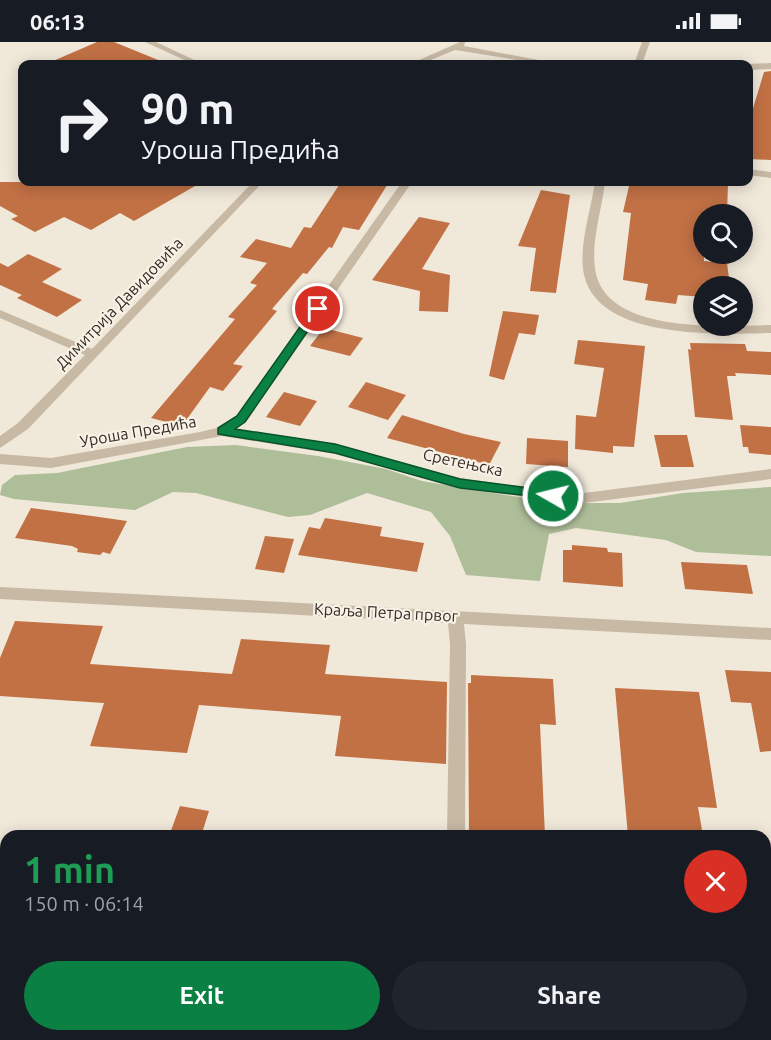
<!DOCTYPE html>
<meta charset="utf-8">
<style>
:root{--surface:#171b24;--page:#20242c;--text:#f1f3f6;--muted:#9ea1a6;--accent:#0b8043}
body{margin:0;font-family:Ubuntu,sans-serif;background:var(--page);color:var(--text);height:100vh;display:flex;flex-direction:column;font-size:22px;white-space:nowrap}
*{box-sizing:border-box;margin:0}
p{font-size:20px;color:var(--muted)}
.icon{flex:none;width:33px;height:33px;fill:none;stroke:currentColor;stroke-width:2;stroke-linecap:round;stroke-linejoin:round}
.map{position:relative;flex:1;overflow:hidden}
.panel{position:absolute;left:0px;top:788px;width:771px;height:212px;display:flex;flex-direction:column;background:var(--surface);border-radius:18px 18px 0 0;box-shadow:0 3px 15px #0003}
.panel>*{flex:none}
.hud{position:absolute;left:18px;top:18px;width:735px;height:126px;border-radius:12px;box-shadow:0 3px 15px #0003;background:#171b24;color:var(--text);overflow:hidden}
.tools{position:absolute;left:693px;top:162px;display:grid;gap:12px}
.tools a{display:grid;place-items:center;width:60px;height:60px;border-radius:50%;background:var(--surface);box-shadow:0 3px 15px #0003;font-size:30px}
.pin{position:absolute;display:grid;place-items:center;width:51px;height:51px;color:#fff;margin:-26px;border:3px solid #fff;border-radius:50%;box-shadow:0 2px 6px #0007}
.me{position:absolute;width:66px;margin:-33px;rotate:278deg;stroke-linejoin:round;filter:drop-shadow(0 0 4px #0008)}
.turn{display:flex;align-items:center;gap:21px;height:126px;padding:0 24px;font-size:27px}
.turn .icon{width:78px;height:78px;stroke-width:2.5}
.turn b{display:block;font-size:42px;line-height:51px}
.round{display:grid;place-items:center;flex:none;width:63px;height:63px;border-radius:32px;background:var(--page)}
.head{display:flex;align-items:center;justify-content:space-between;height:102px;padding:0 24px}
h1{font-size:36px;font-weight:700;line-height:45px;color:#1e9e55}
.primary-button{display:flex;gap:12px;margin-top:auto;padding:12px 24px}
.primary-button a{flex:1;height:69px;border-radius:36px;background:var(--accent);color:#fff;font-size:24px;font-weight:700;line-height:69px;text-align:center}
.primary-button a+a{background:var(--page);color:var(--text)}
.status{display:flex;justify-content:space-between;align-items:center;height:42px;padding:0 30px;background:var(--surface);direction:ltr}
.status svg{height:16px;fill:currentColor}
.map>svg:first-child{display:block}
</style>
<div class="status"><b>06:13</b><svg viewBox="0 0 49 12"><path d="M0 12V9h3v3zM5 12V6h3v6zM10 12V3h3v9zM15 12V0h3v12zM26 1h20v11H26zM47 4h2v5h-2z"/></svg></div>
<div class="map">
<svg width="771" height="998" viewBox="0 0 771 998">
<rect width="100%" height="100%" fill="#f0e8d9"/>
<path fill="#aebe99" d="M236 403 318 414 386 427 422 439 554 461H620L683 451 771 445V514L696 510 666 498 576 486 549 492 540 539 466 533 450 494 431 470 367 451 310 473 288 475 196 451 173 450 135 468 14 457 0 453 2 443 15 433 57 431 187 405Z"/>
<path fill="#c27145" d="M97 0H114L168 22H46Z
M771 29V118L748 117V83L764 30Z
M0 140H202L134 179 120 171 91 188 64 175 35 190 11 177 18 174 0 164Z
M341 140H389L359 188 343 185 332 206 329 205 307 232 303 231 272 267 277 269 233 322 243 324 223 349 210 345 182 384 151 376 235 277 228 275 257 243 250 241 267 221 240 215 256 197 291 206 304 185 311 186Z
M630 140 728 141 727 172H704V219L727 221 730 244H704V255L678 253 676 262 645 258 648 242 623 238 631 171 623 170Z
M541 148 570 153 556 251 530 249 536 206 518 204Z
M419 175 450 181 422 227 450 233 448 270 419 269 420 249 372 238Z
M28 212 62 227 42 240 82 258 57 275 17 256 22 253 0 243V221L8 225Z
M503 269 539 273 535 293 519 291 504 338 489 334Z
M324 286 363 296 350 314 310 304Z
M578 298 645 304 634 405 613 404V411L575 407 576 373 596 375 604 326 574 322Z
M690 301 745 302 747 309 771 310V333L735 331 736 334H727L733 378 695 375 688 307 691 308Z
M366 340 406 353 388 378 348 365Z
M284 350 317 359 300 384 266 375Z
M402 373 464 392 501 400 489 423 387 396Z
M740 383 771 385V413L749 411 748 405H743Z
M654 393H687L694 425H661Z
M527 396 568 399V425L526 422Z
M31 466 92 474 127 479 110 512 103 510 100 513 77 510 78 507 72 504 15 496Z
M325 476 382 485 380 494 424 501 417 530 298 513 309 485 320 487Z
M265 494 294 497 284 531 255 527Z
M572 503 607 506 608 510 622 511 623 545 563 540V508H572Z
M681 520 747 523 753 552 685 547Z
M15 579 103 584 90 622 232 632 241 597 330 603 325 632 447 640 446 722 335 714 341 674 199 663 187 711 90 704 104 661 0 654V616Z
M725 628 771 630V709L760 710 751 661 731 660Z
M471 633 553 637 556 683 540 682 545 794H469L468 641H471Z
M615 646 699 650 717 766 698 765 703 794H628Z
M180 764 209 769 201 794H169Z"/>
<g fill="none" stroke-linecap="round" stroke-linejoin="round">
<path fill="#c8b9a5" fill-rule="evenodd" d="M145 0H156L203 22H193Z
M460 0H465L464 4 560 22H543L455 8 421 22H410Z
M642 0H650L642 22H634Z
M771 21V27L748 28 747 22Z
M748 127 771 130V136L748 133Z
M253 140H263L28 387 0 406V394L18 381 85 313 0 276V268L92 307Z
M402 140H412L246 380 236 387 335 402 460 436 576 452 771 427V437L576 462 460 446 335 412 222 394 51 426 0 422V412L51 416 200 390 217 386 236 374Z
M595 140H605C602 167 591 199 595 226 603 293 723 284 771 283V291C718 292 592 299 583 227 580 199 591 167 595 140Z
M0 545 771 586V598L464 582 466 602 465 794H447L450 602 448 581 0 557Z
M444 993H466V998H444Z"/>
</g>
<path fill="#0b8043" stroke="#07532c" stroke-width="1.5" d="M318 264 323 267 245 380 235 387 335 402 460 437 553 449 557 450V457L460 446 335 411 218 392V386L237 374 314 265Z"/>
<g text-anchor="middle" stroke-width="4.5" stroke-linejoin="round" paint-order="stroke">
<g font-size="16" fill="#342c26" stroke="#f8f1e5">
<text transform="translate(119 261) rotate(-46)" y="6">Димитрија Давидовића</text>
<text transform="translate(138 389) rotate(-10)" y="6">Уроша Предића</text>
<text transform="translate(463 420) rotate(12)" y="6">Сретењска</text>
<text transform="translate(386 570) rotate(3)" y="6">Краља Петра првог</text>
</g>
</g>
</svg>
<div class="tools">
<a><svg class="icon" aria-label="search" viewBox="0 0 24 24"><circle cx="10" cy="10" r="6"/><path d="M15 15l6 6"/></svg></a>
<a><svg class="icon" aria-label="layers" viewBox="0 0 24 24"><path d="M12 4l9 5-9 5-9-5zM3 14l9 5 9-5"/></svg></a>
</div>
<div class="pin" style="left:318px;top:267px;background:#d93025"><svg class="icon" aria-label="arrive" viewBox="0 0 24 24"><path d="M6 21V4h12l-3 4 3 4H6"/></svg></div>
<svg class="me" style="left:553px;top:454px" viewBox="-20 -20 40 40"><circle r="17" fill="#0b8043" stroke="#fff" stroke-width="3"/><path d="M0-11L8 9 0 5-8 9z" fill="#fff"/></svg>
<div class="hud">
<div class="turn"><svg class="icon" aria-label="right" viewBox="0 0 24 24"><path d="M7 20v-9h11M14 6l5 5-5 5"/></svg><div><b>90 m</b>Уроша Предића</div></div>
</div>
<section class="panel">
<div class="head"><div><h1>1 min</h1><p>150 m · 06:14</p></div><a class="round" style="background:#d93025;color:#fff"><svg class="icon" aria-label="close" viewBox="0 0 24 24"><path d="M6 6l12 12M18 6L6 18"/></svg></a></div>
<div class="primary-button"><a>Exit</a><a>Share</a></div>
</section>
</div>
